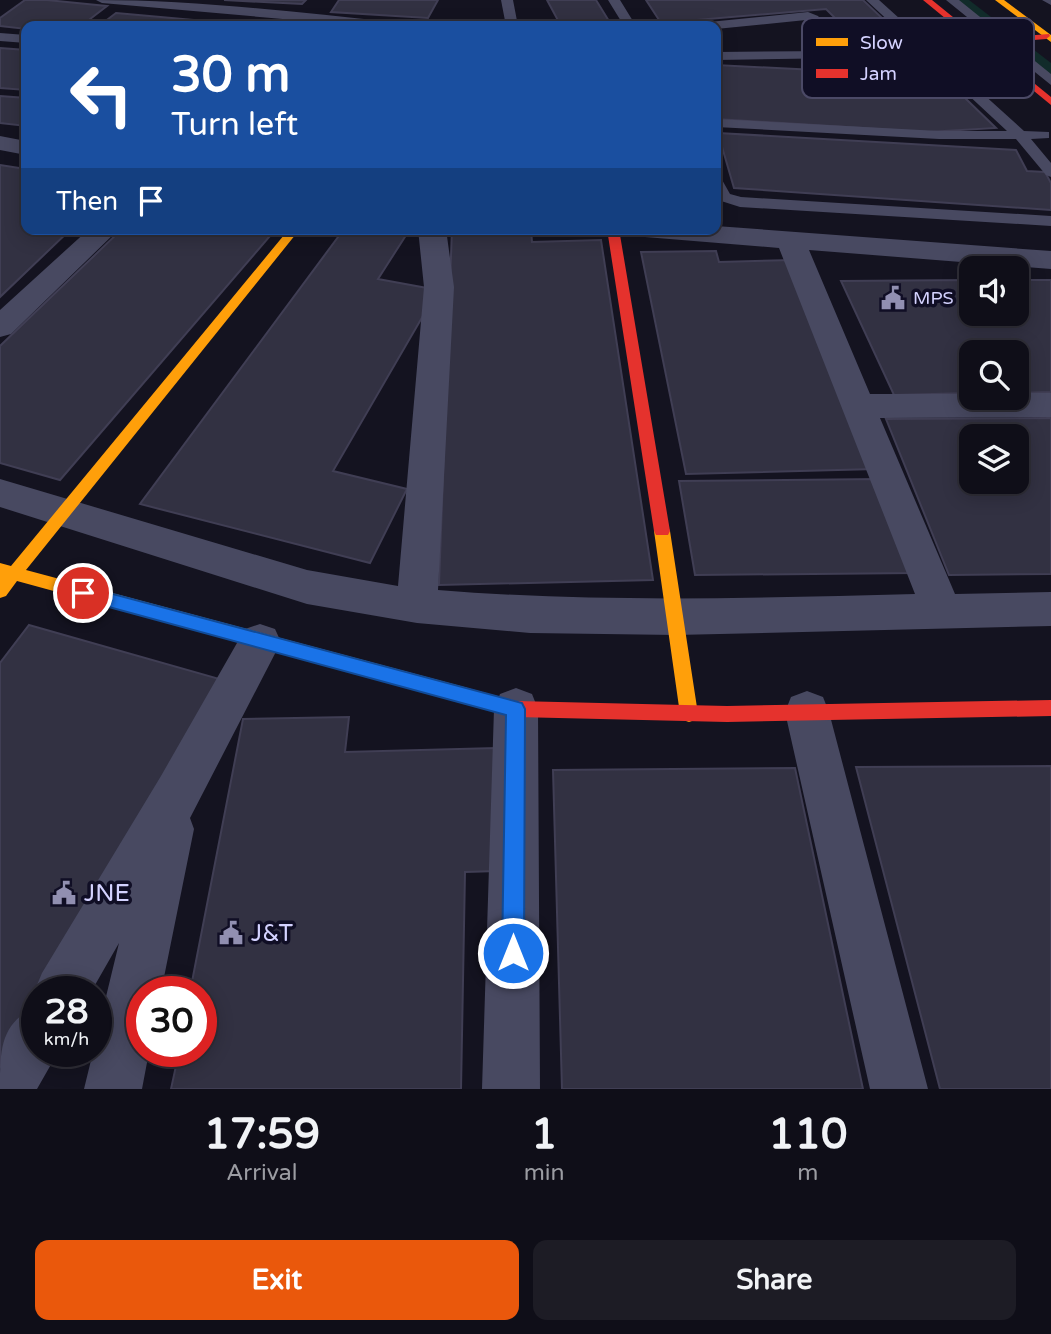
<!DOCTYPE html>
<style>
:root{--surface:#0f0e18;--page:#1d1c25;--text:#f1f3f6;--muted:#9b9ca2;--line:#2f2e37;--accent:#ea580c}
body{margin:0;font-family:"Varela Round",sans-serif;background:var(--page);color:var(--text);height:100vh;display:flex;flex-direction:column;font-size:26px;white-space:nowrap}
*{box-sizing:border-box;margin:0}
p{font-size:23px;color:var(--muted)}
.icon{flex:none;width:38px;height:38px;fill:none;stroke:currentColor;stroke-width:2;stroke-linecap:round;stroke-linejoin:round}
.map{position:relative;height:1089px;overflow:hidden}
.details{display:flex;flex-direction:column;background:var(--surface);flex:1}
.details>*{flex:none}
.hud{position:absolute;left:21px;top:21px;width:700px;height:214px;border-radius:14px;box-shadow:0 4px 18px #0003,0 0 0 2px var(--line);background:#1a4fa0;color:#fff;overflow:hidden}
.tools{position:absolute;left:959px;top:256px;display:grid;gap:14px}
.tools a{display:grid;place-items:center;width:70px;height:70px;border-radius:14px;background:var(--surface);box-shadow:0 4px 18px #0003,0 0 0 2px var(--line);font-size:35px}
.speed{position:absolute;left:21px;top:976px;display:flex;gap:14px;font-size:35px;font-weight:700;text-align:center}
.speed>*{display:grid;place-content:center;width:91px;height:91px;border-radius:50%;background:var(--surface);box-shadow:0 4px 18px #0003,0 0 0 2px var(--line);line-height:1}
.speed small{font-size:18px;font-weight:400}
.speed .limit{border:10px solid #d22;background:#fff;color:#111}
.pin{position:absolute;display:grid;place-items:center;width:60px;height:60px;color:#fff;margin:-30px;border:4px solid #fff;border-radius:50%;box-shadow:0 2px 7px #0007}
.me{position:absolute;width:77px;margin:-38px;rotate:0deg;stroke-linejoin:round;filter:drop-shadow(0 0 5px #0008)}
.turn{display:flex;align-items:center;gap:24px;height:147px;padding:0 35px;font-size:32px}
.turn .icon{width:91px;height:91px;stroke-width:2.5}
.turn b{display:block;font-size:49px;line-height:60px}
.then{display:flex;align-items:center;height:66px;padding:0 35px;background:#0003;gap:14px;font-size:26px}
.eta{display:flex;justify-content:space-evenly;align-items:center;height:119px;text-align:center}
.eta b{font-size:42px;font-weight:800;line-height:49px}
.cta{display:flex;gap:14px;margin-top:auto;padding:14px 35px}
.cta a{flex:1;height:80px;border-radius:14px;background:var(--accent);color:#fff;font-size:28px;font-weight:800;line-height:80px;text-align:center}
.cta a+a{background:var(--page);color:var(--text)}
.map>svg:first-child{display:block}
</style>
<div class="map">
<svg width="1051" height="1089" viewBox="0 0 1051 1089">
<rect width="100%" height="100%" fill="#141320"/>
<path fill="#112b2a" d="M952 0H969L1051 63V81Z"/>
<path fill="#323142" stroke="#403e54" stroke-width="2" fill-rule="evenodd" d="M25 0H47L107 6 81 26H26V29L0 26V18Z
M224 0H306L302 4Z
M339 0H438L428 18 331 12Z
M547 0H596L612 26H561Z
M646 0H863L883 19 840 23 826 9 661 23Z
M116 13 228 23 225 26H99Z
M904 39 996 128 927 132 716 119V65L855 72 876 70 852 45Z
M0 48 26 50V90L0 88Z
M0 96 26 98V126L0 123Z
M718 133 1016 150 1027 171 1045 172 1051 183V210L734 188Z
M0 165 26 169 23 176H26V229H71L0 297Z
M122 229H276L60 480 0 463V346Z
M344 229H410L378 279 438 290 333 471 407 489 370 563 140 504Z
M452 229H531L532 242 601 240 653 580 439 585Z
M716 251 719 262 793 260 875 469 686 474 641 252Z
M971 280V313H1017V280H1051V392L1017 393V352H971V393L894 395 841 281Z
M1051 418V574L949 575 886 419ZM971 436H1017V481H971Z
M880 479 914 573 695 575 679 481Z
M29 625 223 680 43 992H37V1004L0 1067V663Z
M349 717 345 752 496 748 497 871 465 872 461 1089H171L179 1052H201V992H190L243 719Z
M1051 766V1089H940L856 767Z
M795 768 863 1089H562L553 770Z"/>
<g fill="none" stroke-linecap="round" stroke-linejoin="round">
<path fill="#484961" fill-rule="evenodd" d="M96 0C196 0 295 12 394 22L400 26H363L102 3Z
M501 0H513L518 26H506Z
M608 0H620L636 26H624Z
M866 0H879L1024 131 1049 132V138L1031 139 1051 163V177L1046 175 1016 139H939L716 127V119L939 131H1007Z
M946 0H959L1051 74V85Z
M1042 0H1051V5Z
M808 12 818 16 845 48 847 51 843 58 716 60V52L835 51 806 20 716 29V26H703L709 22Z
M0 33 26 35V43L0 41Z
M716 176 721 178 730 194 741 197 1051 216V226L740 207 718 200 716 196Z"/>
<path fill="#484961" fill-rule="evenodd" d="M0 136 26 141V155L0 150Z
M716 226 1051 251V269L809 250 870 394H971V397H1017V393H1051V417L880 418 955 594 1051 592V626L676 635 530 633 417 623 307 604 0 507V479L307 570 398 586 424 287 418 229H446L454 287 438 590C597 603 756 598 915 594L779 248 645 237 635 235 631 229H716Z
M89 229H119L11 334 0 337V310Z
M260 624 275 629 281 642 190 818 194 829 161 992H142V1052H149L142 1089H84L93 1052H96V1038L119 943 91 992H37V999L34 992 42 973 161 776 245 629Z
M516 688 532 694 538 709 540 1089H482L494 709 500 694Z
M807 691 823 697 829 712 928 1089H870L785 712 791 697Z
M37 1006V1052L57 1054 37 1089H0C0 1050 0 1023 37 1006Z"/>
<path fill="#ff9f0a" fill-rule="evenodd" d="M995 0H1004L1051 35V42Z
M289 229H300L26 570 464 687 470 689 473 695 470 701 464 703 17 581 6 596 0 598V563L11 566Z
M662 525 668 527 670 531 698 714 695 720 689 722 683 720 680 714 654 531 656 527Z"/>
<path fill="#e5322d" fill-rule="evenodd" d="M923 0H932L980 39 1049 34 1050 36 1046 39 986 44 1051 97V105Z
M607 229H619L670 531 668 535H656L654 531Z
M464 687 516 701 727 706 1051 700V716L727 722 516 717 458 701 455 695 458 689Z"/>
</g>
<path fill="#1a73e8" stroke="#114b97" stroke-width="2" d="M83 586 522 703 525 709 524 953 520 961 513 964 505 961 502 953 506 715 83 600 77 598 75 593 77 588Z"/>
<defs>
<g id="civic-bare" transform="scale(1.89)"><path d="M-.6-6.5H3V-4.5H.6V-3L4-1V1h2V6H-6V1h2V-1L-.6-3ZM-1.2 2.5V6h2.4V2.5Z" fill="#918fb1" stroke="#100e25" stroke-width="2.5" paint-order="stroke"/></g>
</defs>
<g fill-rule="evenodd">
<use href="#civic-bare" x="893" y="298"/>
<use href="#civic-bare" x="64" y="893"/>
<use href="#civic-bare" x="231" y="933"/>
</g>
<g text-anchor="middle" stroke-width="7" stroke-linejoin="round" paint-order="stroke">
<g font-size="18" fill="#d4d2ff" stroke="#100e25" text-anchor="start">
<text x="913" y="304">MPS</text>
</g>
<g font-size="24" fill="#d4d2ff" stroke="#100e25" text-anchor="start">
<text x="84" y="901">JNE</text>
<text x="251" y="941">J&amp;T</text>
</g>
</g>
<rect x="802" y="18" width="232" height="80" rx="10" fill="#100e25" stroke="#4b4966" stroke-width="2"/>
<rect x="816" y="38" width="32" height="8" fill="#ff9f0a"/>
<rect x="816" y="69" width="32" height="9" fill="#e5322d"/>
<g font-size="19" fill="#d4d2ff">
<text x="860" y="49">Slow</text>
<text x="860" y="80">Jam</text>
</g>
</svg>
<div class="tools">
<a><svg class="icon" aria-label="sound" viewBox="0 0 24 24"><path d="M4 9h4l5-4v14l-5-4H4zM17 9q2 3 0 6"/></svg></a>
<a><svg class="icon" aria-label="search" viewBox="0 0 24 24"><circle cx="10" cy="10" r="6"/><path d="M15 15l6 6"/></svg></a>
<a><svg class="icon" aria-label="layers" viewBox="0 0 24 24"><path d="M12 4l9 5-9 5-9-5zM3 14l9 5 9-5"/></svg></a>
</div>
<div class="speed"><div>28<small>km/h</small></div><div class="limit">30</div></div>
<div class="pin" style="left:83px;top:593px;background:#d93025"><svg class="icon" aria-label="arrive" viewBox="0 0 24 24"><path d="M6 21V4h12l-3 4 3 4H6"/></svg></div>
<svg class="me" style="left:513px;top:953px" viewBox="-20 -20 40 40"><circle r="17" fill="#1a73e8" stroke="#fff" stroke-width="3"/><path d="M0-11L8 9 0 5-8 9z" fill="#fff"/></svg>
<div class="hud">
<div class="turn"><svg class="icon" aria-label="left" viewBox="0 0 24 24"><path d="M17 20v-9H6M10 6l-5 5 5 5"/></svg><div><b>30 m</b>Turn left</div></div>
<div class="then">Then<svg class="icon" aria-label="arrive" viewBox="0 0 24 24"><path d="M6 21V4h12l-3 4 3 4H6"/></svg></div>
</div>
</div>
<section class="details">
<div class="eta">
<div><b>17:59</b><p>Arrival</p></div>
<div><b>1</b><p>min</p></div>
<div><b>110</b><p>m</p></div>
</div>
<div class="cta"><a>Exit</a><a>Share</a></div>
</section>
